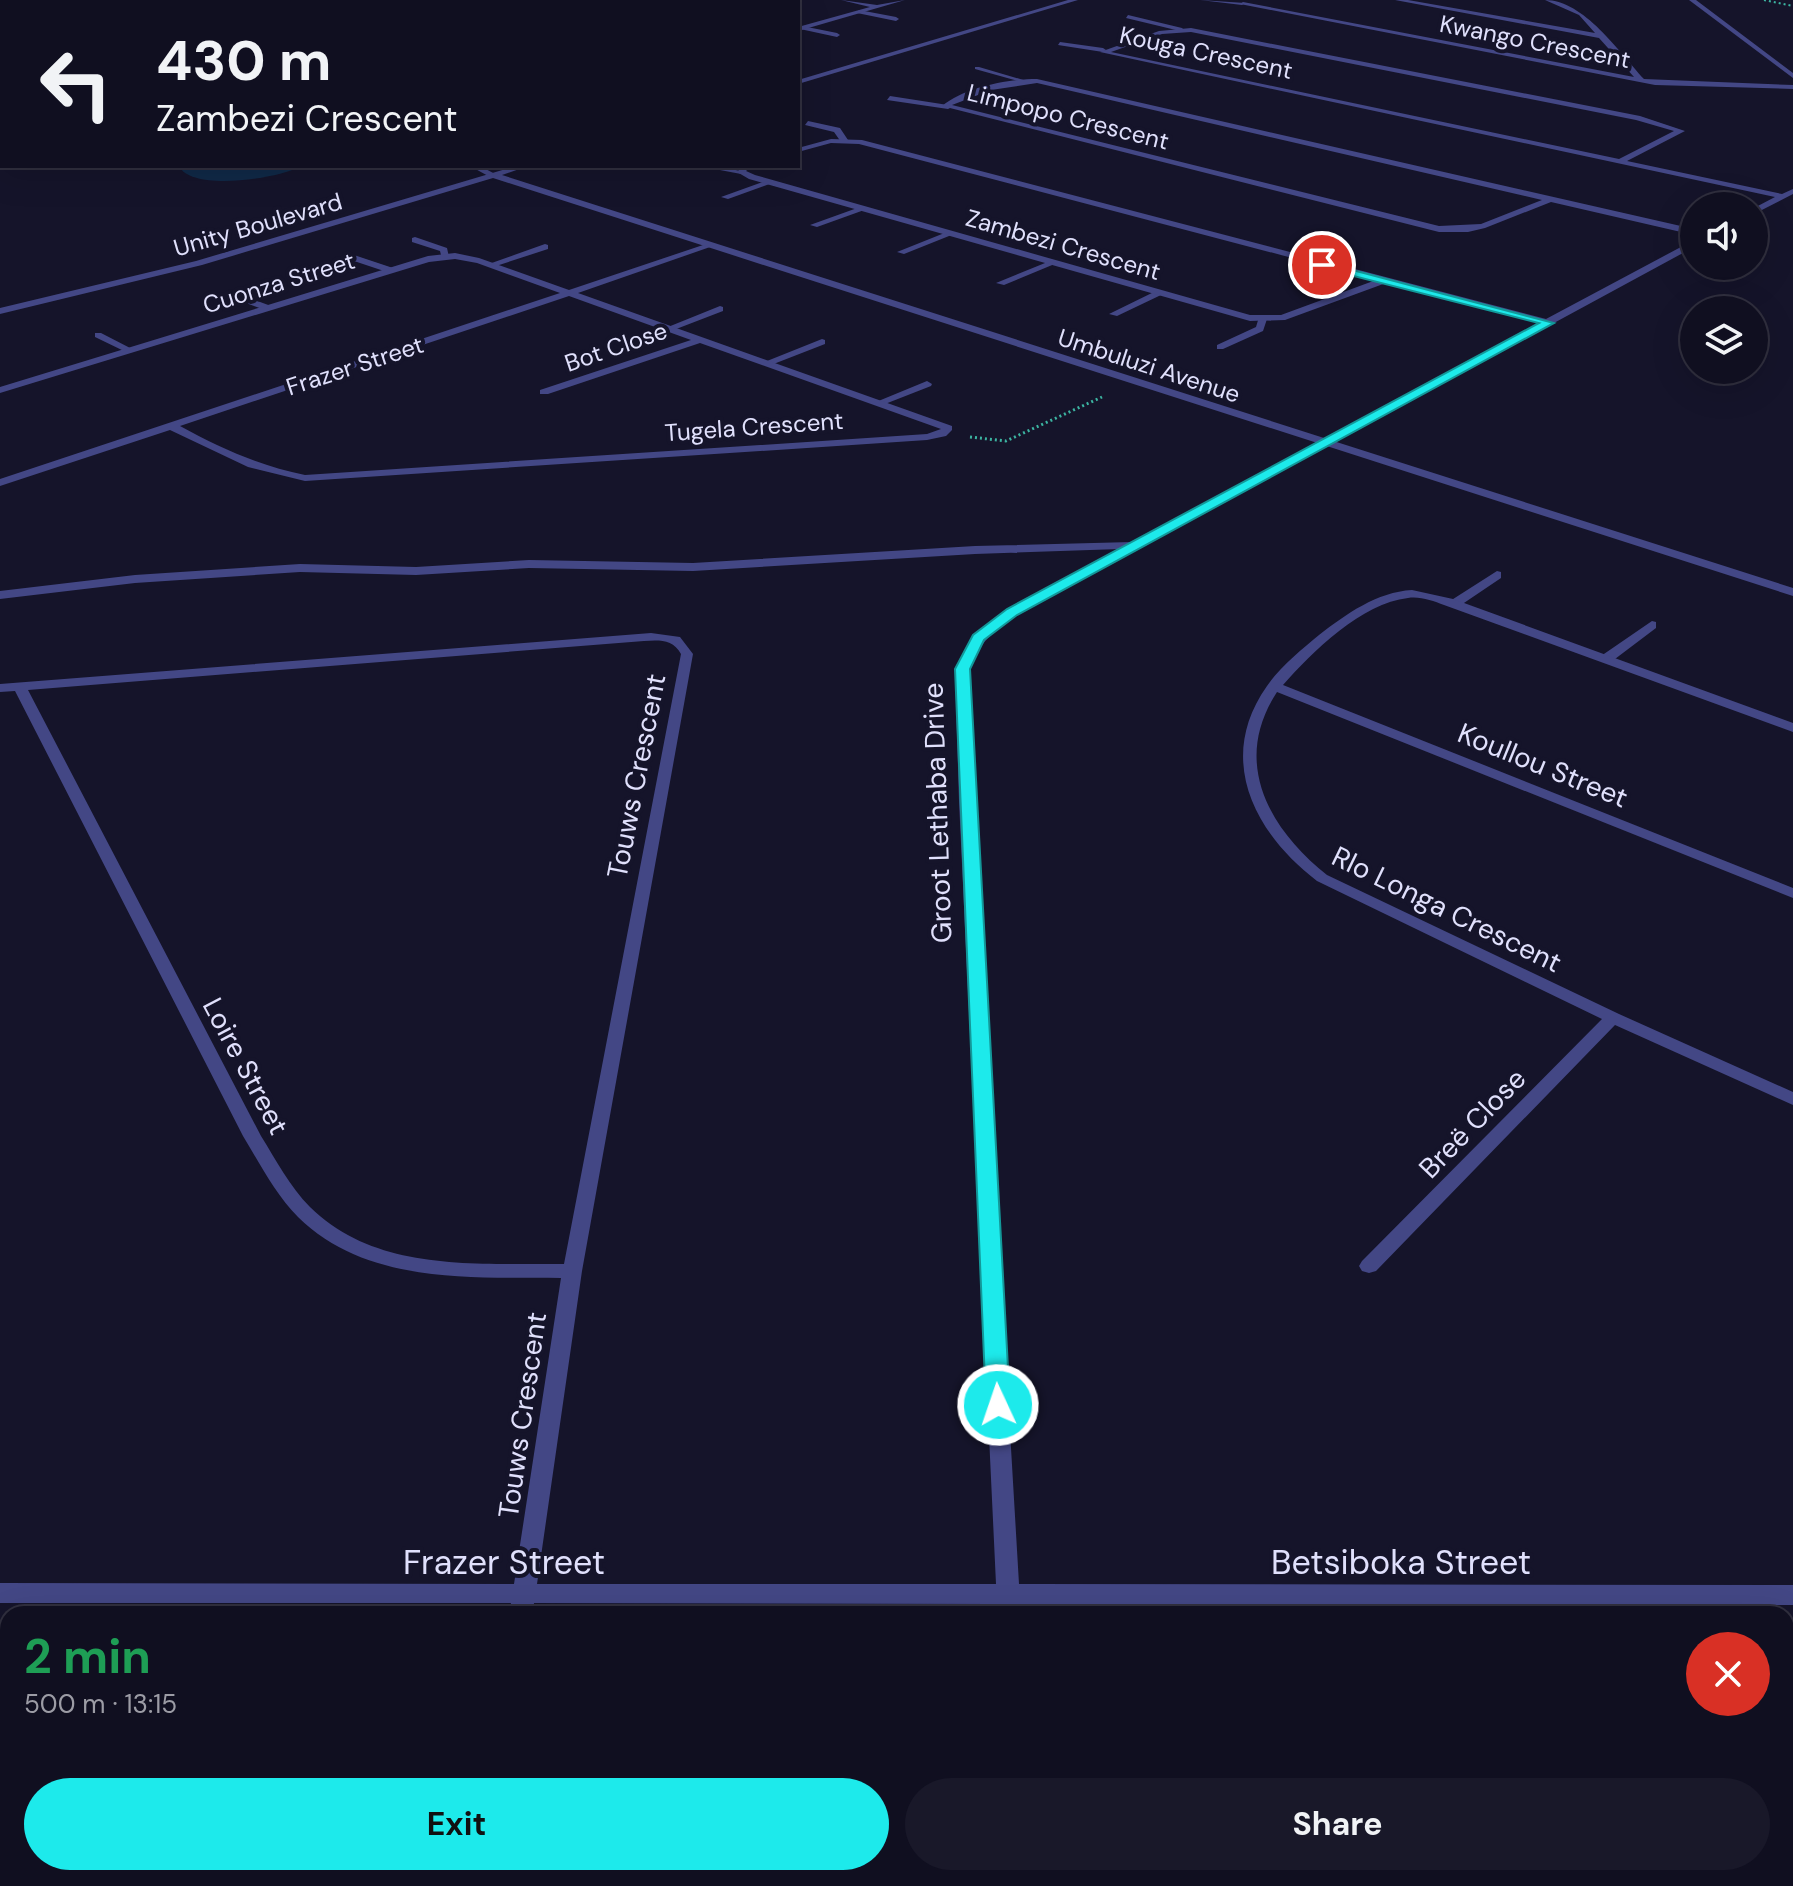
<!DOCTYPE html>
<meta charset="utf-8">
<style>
:root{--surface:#100f20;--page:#191829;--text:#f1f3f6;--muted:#9c9ca5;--line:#302f3e;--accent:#1deaeb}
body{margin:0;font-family:"DM Sans",sans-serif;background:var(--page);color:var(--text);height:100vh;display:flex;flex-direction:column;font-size:30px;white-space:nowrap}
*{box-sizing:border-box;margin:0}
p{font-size:26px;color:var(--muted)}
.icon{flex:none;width:44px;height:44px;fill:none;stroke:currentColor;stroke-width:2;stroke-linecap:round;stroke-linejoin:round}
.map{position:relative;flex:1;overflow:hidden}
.sheet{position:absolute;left:0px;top:1606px;width:1794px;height:280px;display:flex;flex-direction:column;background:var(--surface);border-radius:24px 24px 0 0;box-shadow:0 8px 32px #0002,0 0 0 2px var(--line)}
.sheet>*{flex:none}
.banner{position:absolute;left:0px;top:0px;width:800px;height:168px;box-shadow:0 8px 32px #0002,0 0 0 2px var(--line);background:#100f20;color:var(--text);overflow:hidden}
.controls{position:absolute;left:1680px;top:192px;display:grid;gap:16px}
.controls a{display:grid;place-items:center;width:88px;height:88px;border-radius:50%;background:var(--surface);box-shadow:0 8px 32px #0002,0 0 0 2px var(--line);font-size:40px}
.pin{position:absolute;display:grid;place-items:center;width:68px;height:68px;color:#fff;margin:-34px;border:4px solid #fff;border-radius:50%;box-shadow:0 2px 8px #0007}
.me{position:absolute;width:88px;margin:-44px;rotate:357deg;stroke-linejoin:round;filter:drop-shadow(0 0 6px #0008)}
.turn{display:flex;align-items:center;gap:28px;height:168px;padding:0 24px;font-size:36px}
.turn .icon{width:104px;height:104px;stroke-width:2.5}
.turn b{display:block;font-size:56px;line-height:68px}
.round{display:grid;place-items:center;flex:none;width:84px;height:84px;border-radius:42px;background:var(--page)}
.overview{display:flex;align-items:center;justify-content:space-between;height:136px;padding:0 24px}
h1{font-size:48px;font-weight:700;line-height:60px;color:#1e9e55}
.primary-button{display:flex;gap:16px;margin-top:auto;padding:16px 24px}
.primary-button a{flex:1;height:92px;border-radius:48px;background:var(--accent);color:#111;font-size:32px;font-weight:700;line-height:92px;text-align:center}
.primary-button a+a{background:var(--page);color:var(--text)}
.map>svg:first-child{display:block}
</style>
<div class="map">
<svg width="1793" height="1886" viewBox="0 0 1793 1886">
<rect width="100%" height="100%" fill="#15142a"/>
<path fill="#102947" d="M179 166H301C279 179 191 192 179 166Z"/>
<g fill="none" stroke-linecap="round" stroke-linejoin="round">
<path stroke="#3cb4a1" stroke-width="2" stroke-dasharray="2 3" stroke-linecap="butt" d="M1764 0 1793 6"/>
<path stroke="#3cb4a1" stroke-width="3" stroke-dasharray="2 3" stroke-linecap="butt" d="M970 437 1006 441 1102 397"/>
<path fill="#434785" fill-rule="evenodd" d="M1200 0 1245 3 1242 5Z
M859 10 896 17 899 19 896 21 857 13Z
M1128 15 1182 28 1183 29 1180 31 1126 18Z
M802 26 837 33 840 35 837 37 800 29Z
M1060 42 1103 48 1106 50 1103 52 1058 45Z
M975 67H979L1027 81 1022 82 975 69Z
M890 96 948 105 952 107 948 109 887 100Z
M808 121 840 128 848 140 841 142 834 132 805 125Z
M717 166 745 172 741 174 704 167Z
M768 180 775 182 728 199 721 197Z
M860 207 867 209 817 227 810 225Z
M947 232 954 234 904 254 897 252Z
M415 237 447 248 449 257 442 259 440 251 412 242V238Z
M545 244 548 245V249L493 267 486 265Z
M354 255 393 268 394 270 390 273 351 260 350 258Z
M1050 261 1057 263 1004 285 996 283Z
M1158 290 1163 293 1161 295 1117 316 1109 314Z
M233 292 271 306 273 308 265 310 230 297 228 295Z
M720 306 723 307V311L671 331 663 329Z
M1259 317 1267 319 1263 331 1223 349H1217V345L1256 327Z
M95 333H101L134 350 126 352 95 337Z
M822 339 825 340V344L771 365 762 363Z
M927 381 932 384 931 386 885 404 876 402Z
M1497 571 1501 572V578L1458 607H1450V601Z
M1652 621 1656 622V628L1611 662H1601V656Z"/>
<path fill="#434785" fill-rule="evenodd" d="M6 0H12L13 2H7Z
M386 0H392L394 2H388Z
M841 0 877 5 905 0 798 31V27L870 7Z
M1395 0H1408L1595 33 1579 15 1545 0C1584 0 1619 52 1644 79L1793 85V89L1655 85 1240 4 1243 2 1634 77 1599 38Z
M1689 0H1696L1793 73V78Z
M1191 28 1640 116 1685 131 1627 161 1782 194 1793 189V194L1754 214V208L1775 197 1100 52 1159 31ZM1191 32 1636 120 1674 131 1619 159 1111 52 1162 34Z
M0 48 2 49V53H0Z
M0 65H2V69H0Z
M1037 79 1694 229V235L1551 202 1485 228 1468 232H1439L942 106C965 87 1008 79 1037 79ZM1037 83 1542 200 1481 224 1439 226 952 105 991 90Z
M831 139 862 140 1546 319 1694 240V247L1016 615C994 629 979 644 969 669L973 801 1019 1584 1793 1585V1605L1020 1604 1021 1614H997V1604L534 1603 533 1614H509L511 1603H0V1583L514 1584 561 1278C472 1277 367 1285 298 1217 275 1194 260 1164 243 1136L15 691 0 692V684L651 633 680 637 693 654 582 1271 537 1584H996L959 801 955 669 971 640 991 621 1120 549 975 554 693 571 529 568 416 575 300 572 135 583 0 599V591L135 575 300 564 416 567 529 560 693 563 975 546 1132 542 1539 323 1386 283 1285 320 1250 321 749 179 737 172 743 166H751L746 171 755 175 1250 315H1281L1376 280 859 144 831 143 798 152V148ZM644 641C659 640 673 639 681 654L564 1264C478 1263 377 1273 310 1207 290 1187 276 1160 261 1136L28 690Z
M470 166H480L497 175 490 177Z
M706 244 713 246 578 293 952 426V430L946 436 927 440 305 481 248 467 170 430 0 486V479L560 293 477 263 455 259 429 262 0 393V387L428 256 455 253 479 258 569 290ZM569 296 691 340 540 390V394H548L700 343 941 429 927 434 305 475C260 466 220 448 180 426Z
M1412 590 1453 599 1793 723V732L1444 605C1433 601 1420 596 1408 598 1362 603 1312 652 1283 685L1793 888V898L1277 692C1231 762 1269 829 1327 875L1619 1014 1793 1092V1105L1615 1025 1376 1271 1369 1273 1362 1271 1359 1266 1362 1261 1602 1019 1317 881C1253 832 1216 758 1267 686 1279 668 1302 649 1319 635 1346 614 1377 592 1412 590Z
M468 1878H494L493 1886H467Z
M1012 1878H1038L1039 1886H1013Z
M1553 1878H1579L1581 1886H1555Z"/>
<path fill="#434785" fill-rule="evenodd" d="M1068 0H1078L798 84V80Z
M516 166H528L502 175 1793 588V596L493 178 202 265 0 314V308L196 261Z"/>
</g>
<path fill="#1deaeb" stroke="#139899" stroke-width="2" d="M1322 262 1554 323 1017 615 984 640 970 669 1010 1405 1006 1411H990L986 1405 955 669 973 635 1007 609 1539 323 1318 267Z"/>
<g text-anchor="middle" stroke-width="8" stroke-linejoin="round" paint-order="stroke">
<g font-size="24" fill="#e0e0fc" stroke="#15142a">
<text transform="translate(1535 42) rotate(11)" y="8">Kwango Crescent</text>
<text transform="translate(1206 53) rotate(12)" y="8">Kouga Crescent</text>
<text transform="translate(1068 117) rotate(14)" y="8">Limpopo Crescent</text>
<text transform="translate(258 225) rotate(-16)" y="8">Unity Boulevard</text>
<text transform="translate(1063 245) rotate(16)" y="8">Zambezi Crescent</text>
<text transform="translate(279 283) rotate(-17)" y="8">Cuonza Street</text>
<text transform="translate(616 347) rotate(-19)" y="8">Bot Close</text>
<text transform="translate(355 366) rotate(-18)" y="8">Frazer Street</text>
<text transform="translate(1149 366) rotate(18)" y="8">Umbuluzi Avenue</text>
<text transform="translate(754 427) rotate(-4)" y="8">Tugela Crescent</text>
</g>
<g font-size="28" fill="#e0e0fc" stroke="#15142a">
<text transform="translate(1543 765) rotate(22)" y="10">Koullou Street</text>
<text transform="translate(636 776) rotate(-79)" y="10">Touws Crescent</text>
<text transform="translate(937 813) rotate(-92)" y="10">Groot Lethaba Drive</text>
<text transform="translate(1447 909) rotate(26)" y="10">Rlo Longa Crescent</text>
<text transform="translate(246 1066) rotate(62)" y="10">Loire Street</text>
<text transform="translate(1472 1123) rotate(-46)" y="10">Breë Close</text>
<text transform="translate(522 1415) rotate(-82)" y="10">Touws Crescent</text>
</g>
<g font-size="34" fill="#e0e0fc" stroke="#15142a">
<text x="504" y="1574">Frazer Street</text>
<text x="1401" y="1574">Betsiboka Street</text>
</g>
</g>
</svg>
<div class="controls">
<a><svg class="icon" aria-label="sound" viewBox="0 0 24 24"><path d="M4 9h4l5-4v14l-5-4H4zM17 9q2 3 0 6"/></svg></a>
<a><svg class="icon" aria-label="layers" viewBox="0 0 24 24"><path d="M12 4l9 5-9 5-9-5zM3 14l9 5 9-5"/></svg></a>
</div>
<div class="pin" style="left:1322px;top:265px;background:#d93025"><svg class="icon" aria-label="arrive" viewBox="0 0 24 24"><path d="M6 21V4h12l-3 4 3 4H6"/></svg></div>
<svg class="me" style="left:998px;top:1405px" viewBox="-20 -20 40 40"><circle r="17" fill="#1deaeb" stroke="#fff" stroke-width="3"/><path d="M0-11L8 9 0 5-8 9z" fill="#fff"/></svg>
<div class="banner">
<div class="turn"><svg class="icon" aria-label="left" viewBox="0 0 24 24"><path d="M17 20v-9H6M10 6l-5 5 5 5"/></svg><div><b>430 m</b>Zambezi Crescent</div></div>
</div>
<section class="sheet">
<div class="overview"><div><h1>2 min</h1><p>500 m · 13:15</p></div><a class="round" style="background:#d93025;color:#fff"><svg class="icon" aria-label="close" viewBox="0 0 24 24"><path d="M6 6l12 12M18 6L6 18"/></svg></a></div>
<div class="primary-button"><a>Exit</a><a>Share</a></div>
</section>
</div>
